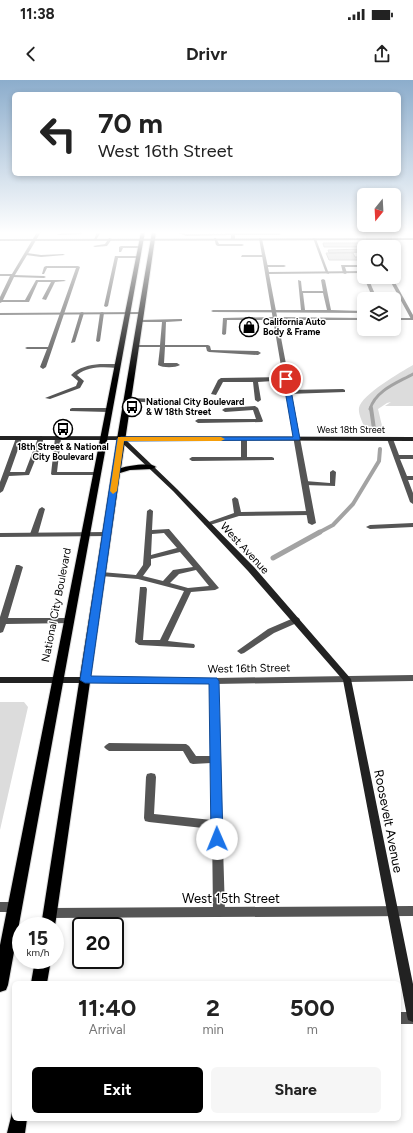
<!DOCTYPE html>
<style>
:root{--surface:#fff;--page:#f6f6f6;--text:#222;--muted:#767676;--accent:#000}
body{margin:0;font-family:Figtree,sans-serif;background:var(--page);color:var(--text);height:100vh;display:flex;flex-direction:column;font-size:15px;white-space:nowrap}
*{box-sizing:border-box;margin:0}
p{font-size:13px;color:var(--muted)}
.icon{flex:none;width:22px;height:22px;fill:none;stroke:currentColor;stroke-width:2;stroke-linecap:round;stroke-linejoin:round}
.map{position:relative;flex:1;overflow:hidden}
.panel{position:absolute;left:12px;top:901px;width:389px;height:140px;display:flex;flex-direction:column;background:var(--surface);border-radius:6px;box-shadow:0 2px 6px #0003}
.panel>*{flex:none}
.top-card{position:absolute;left:12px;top:12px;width:389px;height:84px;border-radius:6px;box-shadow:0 2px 6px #0003;background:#fff;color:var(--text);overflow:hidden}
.needle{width:26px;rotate:198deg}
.tools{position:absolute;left:357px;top:108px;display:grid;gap:8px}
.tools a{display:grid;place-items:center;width:44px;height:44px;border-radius:6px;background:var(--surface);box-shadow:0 2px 6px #0003;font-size:20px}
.speed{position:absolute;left:12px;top:837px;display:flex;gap:8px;font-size:20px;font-weight:700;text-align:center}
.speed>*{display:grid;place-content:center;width:52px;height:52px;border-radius:50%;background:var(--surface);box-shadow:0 2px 6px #0003;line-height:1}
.speed small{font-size:10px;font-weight:400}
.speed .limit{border:2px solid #111;border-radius:6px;background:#fff;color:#111}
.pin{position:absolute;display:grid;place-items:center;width:34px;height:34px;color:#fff;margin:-17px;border:2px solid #fff;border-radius:50%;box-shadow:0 1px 4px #0007}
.me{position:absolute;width:44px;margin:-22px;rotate:359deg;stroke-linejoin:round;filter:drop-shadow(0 0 3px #0008)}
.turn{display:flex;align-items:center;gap:14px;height:84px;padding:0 20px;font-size:18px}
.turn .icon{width:52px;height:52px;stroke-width:2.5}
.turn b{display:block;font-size:28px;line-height:34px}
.eta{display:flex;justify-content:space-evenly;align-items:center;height:68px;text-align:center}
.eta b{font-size:24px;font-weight:700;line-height:28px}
.action{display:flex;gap:8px;margin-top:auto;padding:8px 20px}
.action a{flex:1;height:46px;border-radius:6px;background:var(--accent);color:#fff;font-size:16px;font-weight:700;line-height:46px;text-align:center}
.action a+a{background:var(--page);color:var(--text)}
.status{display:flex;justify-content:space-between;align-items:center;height:28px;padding:0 20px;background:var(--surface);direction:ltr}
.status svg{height:11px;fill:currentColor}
header{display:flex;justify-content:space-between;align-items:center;height:52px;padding:0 20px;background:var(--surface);font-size:18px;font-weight:700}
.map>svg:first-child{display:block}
</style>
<div class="status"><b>11:38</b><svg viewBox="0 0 49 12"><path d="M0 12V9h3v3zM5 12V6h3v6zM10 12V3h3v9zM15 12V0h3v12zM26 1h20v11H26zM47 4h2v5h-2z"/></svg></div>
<header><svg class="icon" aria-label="back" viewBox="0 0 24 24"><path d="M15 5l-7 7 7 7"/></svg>Drivr<svg class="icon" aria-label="share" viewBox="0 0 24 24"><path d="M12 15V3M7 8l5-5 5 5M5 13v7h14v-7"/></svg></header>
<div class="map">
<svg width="413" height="1053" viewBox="0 0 413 1053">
<rect width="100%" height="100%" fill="#fff"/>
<path fill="#dcdcdc" d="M413 285V326H385L391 322 387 323 378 329 383 350 365 349C363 343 358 334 359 328 361 315 401 292 413 285Z
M0 622H24L28 627 0 750Z"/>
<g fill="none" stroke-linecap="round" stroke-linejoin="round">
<path stroke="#a3a3a3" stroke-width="3" d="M370 329C376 310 397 303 413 294"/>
<path stroke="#a3a3a3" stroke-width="4" d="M371 328 374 349
M318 453 333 445 353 424 379 381 380 369"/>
<path stroke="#a3a3a3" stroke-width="5" d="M273 478 320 452"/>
</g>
<path fill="#c4c4c4" stroke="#999" d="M323 163H361L363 167H324Z
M364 169V172L329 173 328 170Z
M326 173H353L355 177H364V180H329Z"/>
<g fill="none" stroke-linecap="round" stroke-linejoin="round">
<g stroke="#dbdbdb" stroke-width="2">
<path id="primary" d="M141 152H145L8 905 6 910 0 912V865Z
M152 152H156L121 388C128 386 150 382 156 387L152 389 130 390 120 393 55 846H41L117 359Z
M35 880H51L47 903H31Z
M14 1032V1039H27L25 1053H7L12 1033Z"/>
</g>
<path fill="#555" fill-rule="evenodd" d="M81 152 82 154 59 155 57 154Z
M97 152H101L96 160H94Z
M176 152H180L186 154 279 153 281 154 279 155H235V159L233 160 231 159V155L186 156Z
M109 158 112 159 107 166 95 167 93 166 105 164Z
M214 158H216L219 164H242L244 165 242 166H218L216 165Z
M313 158 316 159 329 194 326 193Z
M121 166H140L142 167 140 168H123L121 172H119V167Z
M27 173 41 175 63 174 65 175 41 177 26 175Z
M242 175H263L265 176 263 177H241Z
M115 176H138L140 177 138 178H118L108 226 106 227 104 226Z
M266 185H284L286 186 284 187H265Z
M341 185H364V187H345L347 193 345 194 343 193Z
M46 186H78L80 187 46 287 43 289 40 287 47 269H27L25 268 27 267H48L76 188H47L44 194H42L44 187Z
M13 195 44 196 46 197 44 198 12 197Z
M323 199 325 200 331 230 364 231V233L213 232 211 231 213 230H301L298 200 301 201 302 211H323L321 200ZM303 213H323L327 230H305Z
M367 199 369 200 377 219H373L365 200Z
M36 200H64L66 201 55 202 46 220 42 219 51 202H38L29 222H0V220H25Z
M82 232 84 233 75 262 71 263 80 233Z
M102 232 104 233 100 261 98 262 96 261 100 233Z
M275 237 364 238V240H227L226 254 224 255 222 254 223 238Z
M394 238H413V240H394Z
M180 239H182V241L166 242 165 265H208L210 266 211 270 258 271 261 273 258 275 209 272 207 271 206 267H165L164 283H177L180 285C175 288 163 288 158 285L160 267H136L134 266 136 265H160L162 242H141L139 241V240Z
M100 284H117L120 286 117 288C103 287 89 286 77 295L84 301 80 308 50 319 45 318 76 306 78 301 71 295C79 287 89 285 100 284Z
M286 297 288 298V300L258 302 261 320 258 322 255 320 253 302H223L216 315 211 314 218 300 221 298Z
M343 309 345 310V312L288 314 285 312 288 310Z
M127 318 161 319 164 321 161 323 125 321V319Z
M255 326 258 328 263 341 262 342 198 343 195 341 198 339H256L253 330 225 332 222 330 225 328Z
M72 328H108L111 330 108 332 70 331V329Z
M19 356 22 358 10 392H25L38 358 41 356 44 358 29 395 9 396 3 411 0 413V402L16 358Z
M58 356 61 358 57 392H96L98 393V395H52L51 394 55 358Z
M244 357 247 359V377H272L274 378V380L192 381 189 379 192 377H241V359Z
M390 357 393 359 399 375H413V379H400L407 396H413V400H408L413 413V424L410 422 387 359Z
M333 390 336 392 335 406 305 405 302 403 305 401 330 403V392Z
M235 417 238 419 241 432 310 431 313 433 310 435 239 436 210 445H206L204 444 206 443 234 433 232 419Z
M42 427 45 429 38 454 34 456H31L30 454 39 429Z
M150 429 153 431 152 450 169 449 219 508 215 510 191 512 168 561 194 564 195 566 194 568 139 565 135 562 140 507H146L147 509 143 560H160L184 511 138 499 101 496 97 494 101 492 136 495 143 485 147 431ZM164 453 177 468 151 475 152 454ZM180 472 193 487 173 490 163 501 143 496 151 485V479ZM196 490 209 506 188 508 170 503 179 494Z
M413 443V447L370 449 366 447 370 445Z
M16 485H19L23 487 8 538H69L72 539 73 541 72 543 6 544 3 552 0 553V537Z
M296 537 299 538 300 540 299 542 274 553 244 573 241 574 237 571 268 549Z
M214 598 217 599 218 601 225 832 223 836 219 837 215 836 213 832 212 749 149 742 145 741 144 738 146 697 147 694 151 693 155 694 156 697 154 734 212 740 211 683 193 684 190 683 183 671H109L106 669 104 667 106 665 109 663 186 664 189 666 196 676H211L210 601 211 599Z
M399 932H413V944H399Z"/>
<path fill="#555" fill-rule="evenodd" d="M37 152H41L15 195 2 222 0 223V217L10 196H0V194H12Z
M259 158 262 159 269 192 364 191V193L269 194 316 443 312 445 308 443Z
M380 158 383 159 375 164 377 167H373L372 163Z
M388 197H392L413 235V240L411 239Z
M144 232V233L142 234 0 235V233Z
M107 452 111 454 110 456 0 457V453Z
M413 595V601L214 604 85 603 82 602 81 600 82 598 85 597 214 598Z
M0 822H15L19 823 21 827 19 831 15 832H0Z
M413 826V836L50 838 46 837 44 833 46 829 50 828Z"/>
<path fill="#222" fill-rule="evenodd" d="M413 158V160L0 161V159Z
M0 356 413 357V361L126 360 177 409 254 487 351 599 413 904V942L408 940 407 936 343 600 248 491 173 411 119 360H0Z
M0 597H85L88 598 89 600 88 602 85 603H0Z"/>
<use href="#primary" fill="#000" fill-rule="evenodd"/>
</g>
<linearGradient id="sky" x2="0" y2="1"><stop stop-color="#8cadcc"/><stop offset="0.51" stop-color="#fff"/><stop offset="1" stop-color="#fff" stop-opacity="0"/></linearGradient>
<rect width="413" height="299" fill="url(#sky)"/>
<path fill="#1a73e8" stroke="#114b97" d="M286 297 289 299 300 359 299 360 124 361 91 596 217 598 219 601 223 759 222 763 217 764 213 763 211 759 209 604 85 603 80 600 117 359 121 357H293L283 299Z"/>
<path fill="#f59e0b" d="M118 357H221L225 359 221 361H124L117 411 113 414 110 411Z"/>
<defs>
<g id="shop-ring" transform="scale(1)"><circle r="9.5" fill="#fff" stroke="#000" stroke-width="1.5"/><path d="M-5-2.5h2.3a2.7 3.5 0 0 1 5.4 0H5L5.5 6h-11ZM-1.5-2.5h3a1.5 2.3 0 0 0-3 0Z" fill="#000"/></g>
<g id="bus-ring" transform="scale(1)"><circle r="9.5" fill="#fff" stroke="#000" stroke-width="1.5"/><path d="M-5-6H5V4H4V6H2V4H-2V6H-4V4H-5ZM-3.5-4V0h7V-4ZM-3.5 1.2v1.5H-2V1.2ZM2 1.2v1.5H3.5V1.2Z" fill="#000"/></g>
</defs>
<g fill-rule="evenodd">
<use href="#shop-ring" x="249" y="247"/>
<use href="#bus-ring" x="132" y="327"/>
<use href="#bus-ring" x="63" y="349"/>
</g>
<g text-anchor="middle" stroke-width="3" stroke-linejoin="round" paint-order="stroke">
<g font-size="9" font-weight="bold" fill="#000" stroke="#fff" text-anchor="start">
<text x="263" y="245">California Auto<tspan x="263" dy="10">Body &amp; Frame</tspan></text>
<text x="146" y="325">National City Boulevard<tspan x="146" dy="10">&amp; W 18th Street</tspan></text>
<text x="63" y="370" text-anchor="middle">18th Street &amp; National<tspan x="63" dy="10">City Boulevard</tspan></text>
</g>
<g font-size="9" fill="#000" stroke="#fff">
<text x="351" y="353">West 18th Street</text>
</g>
<g font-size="11" fill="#000" stroke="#fff">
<text transform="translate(245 468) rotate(47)" y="4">West Avenue</text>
<text transform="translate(56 525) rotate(-79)" y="4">National City Boulevard</text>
<text transform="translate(249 588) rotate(-1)" y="4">West 16th Street</text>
</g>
<g font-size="13" fill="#000" stroke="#fff">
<text transform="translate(389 741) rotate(79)" y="5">Roosevelt Avenue</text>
<text x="231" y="823">West 15th Street</text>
</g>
</g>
</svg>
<div class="tools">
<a><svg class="needle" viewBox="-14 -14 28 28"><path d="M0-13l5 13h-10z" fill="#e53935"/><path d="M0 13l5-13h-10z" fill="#767676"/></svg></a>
<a><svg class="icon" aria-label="search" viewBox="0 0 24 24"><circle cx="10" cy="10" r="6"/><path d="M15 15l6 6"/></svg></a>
<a><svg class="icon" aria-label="layers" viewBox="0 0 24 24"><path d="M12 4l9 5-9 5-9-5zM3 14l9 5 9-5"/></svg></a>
</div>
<div class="speed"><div>15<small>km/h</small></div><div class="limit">20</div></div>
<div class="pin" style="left:286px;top:299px;background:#d93025"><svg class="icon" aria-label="arrive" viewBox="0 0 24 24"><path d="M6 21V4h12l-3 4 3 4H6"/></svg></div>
<svg class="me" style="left:217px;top:759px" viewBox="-20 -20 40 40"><circle r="19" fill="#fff"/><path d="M0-13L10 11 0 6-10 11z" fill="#1a73e8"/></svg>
<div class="top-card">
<div class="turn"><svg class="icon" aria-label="left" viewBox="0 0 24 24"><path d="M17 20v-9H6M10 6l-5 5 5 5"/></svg><div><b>70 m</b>West 16th Street</div></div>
</div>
<section class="panel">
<div class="eta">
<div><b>11:40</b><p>Arrival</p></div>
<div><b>2</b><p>min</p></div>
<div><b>500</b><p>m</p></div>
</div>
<div class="action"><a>Exit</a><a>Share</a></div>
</section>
</div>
